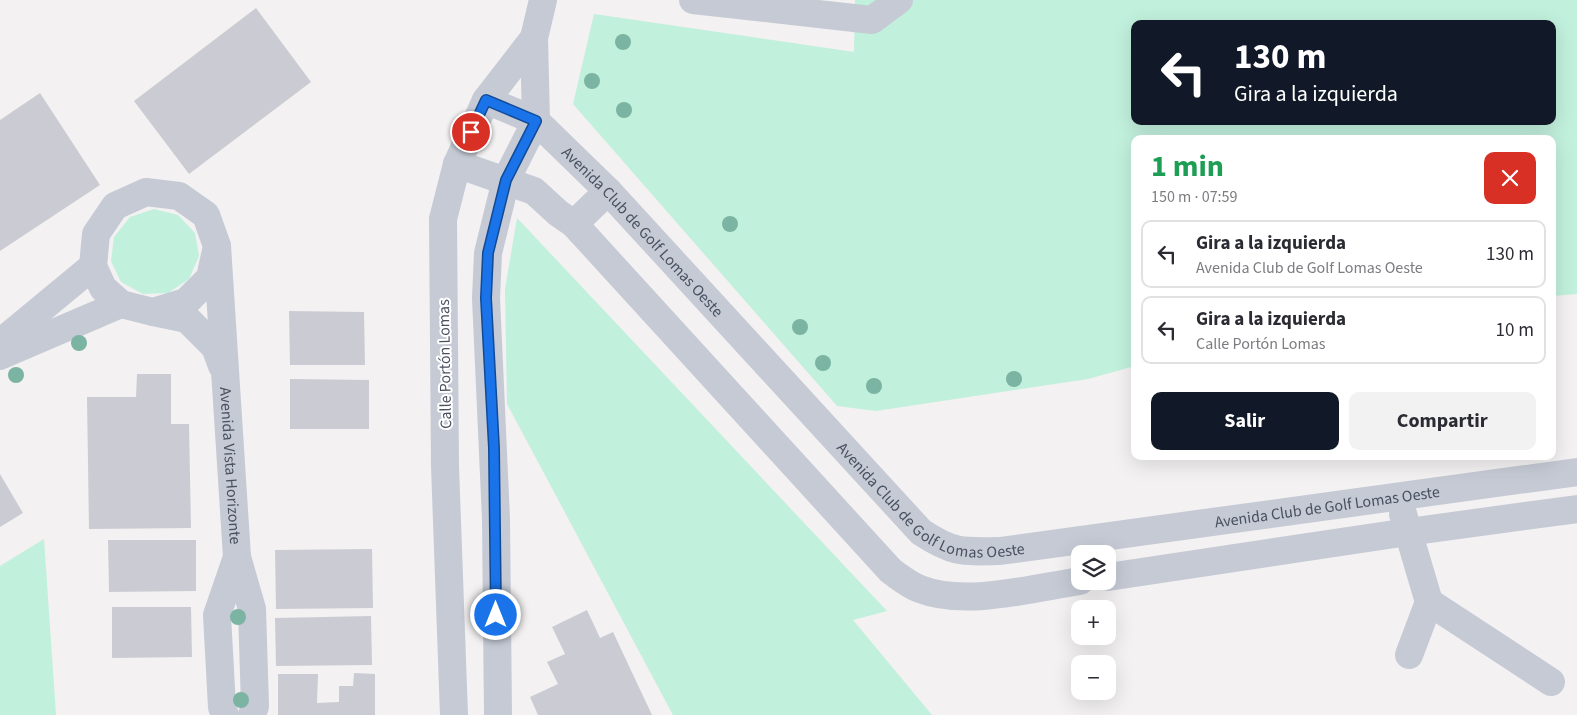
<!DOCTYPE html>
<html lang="es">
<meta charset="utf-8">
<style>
:root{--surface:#fff;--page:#f2f2f3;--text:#2b2b33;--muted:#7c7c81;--line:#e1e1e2;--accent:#111827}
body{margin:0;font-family:"Source Sans 3",sans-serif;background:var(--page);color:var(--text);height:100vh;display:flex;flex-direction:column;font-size:19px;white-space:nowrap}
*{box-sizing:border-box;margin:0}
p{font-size:16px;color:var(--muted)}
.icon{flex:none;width:28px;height:28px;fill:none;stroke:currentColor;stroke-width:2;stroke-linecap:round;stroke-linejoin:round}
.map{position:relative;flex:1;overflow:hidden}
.panel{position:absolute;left:1131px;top:135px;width:425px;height:325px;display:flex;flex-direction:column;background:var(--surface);border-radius:10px;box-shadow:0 5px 20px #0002}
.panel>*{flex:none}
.hud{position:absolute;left:1131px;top:20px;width:425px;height:105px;border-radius:10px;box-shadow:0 5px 20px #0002;background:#111827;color:#fff;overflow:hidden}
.buttons{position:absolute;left:1071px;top:545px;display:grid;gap:10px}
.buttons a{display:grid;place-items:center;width:45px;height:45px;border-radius:10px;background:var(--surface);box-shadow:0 5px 20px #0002;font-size:25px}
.pin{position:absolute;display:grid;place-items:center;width:42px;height:42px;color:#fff;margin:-21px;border:2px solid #fff;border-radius:50%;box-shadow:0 1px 5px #0007}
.me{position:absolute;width:55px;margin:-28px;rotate:0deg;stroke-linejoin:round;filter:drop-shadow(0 0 4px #0008)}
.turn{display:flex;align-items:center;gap:18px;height:105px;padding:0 20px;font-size:22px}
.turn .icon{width:65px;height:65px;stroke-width:2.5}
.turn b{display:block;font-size:35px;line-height:42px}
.round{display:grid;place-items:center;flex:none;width:52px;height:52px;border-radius:10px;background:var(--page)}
.headline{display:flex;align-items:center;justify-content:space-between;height:85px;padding:0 20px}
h1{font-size:30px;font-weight:700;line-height:38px;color:#1e9e55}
.button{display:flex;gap:10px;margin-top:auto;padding:10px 20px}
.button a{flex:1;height:58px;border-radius:10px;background:var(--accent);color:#fff;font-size:20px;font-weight:700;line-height:58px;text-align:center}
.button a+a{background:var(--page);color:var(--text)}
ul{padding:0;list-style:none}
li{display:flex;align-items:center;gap:15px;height:68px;margin:0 10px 8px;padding:0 10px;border:2px solid var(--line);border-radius:10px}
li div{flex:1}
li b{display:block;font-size:19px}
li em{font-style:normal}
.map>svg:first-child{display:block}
</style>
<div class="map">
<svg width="1577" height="715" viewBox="0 0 1577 715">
<rect width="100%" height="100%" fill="#f3f1f1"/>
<path fill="#c1f0dc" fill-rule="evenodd" d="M855 0H1577V294L1553 296 1552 139H1135V366L1088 379 876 411 837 406 573 104 594 14 854 52ZM1135 24H1552V121H1135Z
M154 209 178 215 195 233 199 256 189 279 168 293 143 294 121 282 111 261 114 237 130 217Z
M517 218 887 611 853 620 932 715H673L507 404 505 289Z
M44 539 56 715H0V566Z"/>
<path fill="#cbccd3" d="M256 8 311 82 189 174 134 101Z
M40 93 100 185 0 251V120Z
M289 311 364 312 365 365H290Z
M137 374H171V424H189L191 528 89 529 87 397H136Z
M290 379 369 380V429H290Z
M0 474 23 513 0 527Z
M108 540H196V591L109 592Z
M372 549 373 608 276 609 275 550Z
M112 607H191L192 657 112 658Z
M587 610 600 638 613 632 652 715H538L530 697 558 684 547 662 565 654 552 627Z
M371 616 372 665 276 666 275 618Z
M354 673 375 674V715H278V674H318L317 703 339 702V686H353Z"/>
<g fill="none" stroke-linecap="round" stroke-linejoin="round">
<g stroke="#c5cad5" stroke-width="28">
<path d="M693 0 872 20 899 0"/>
<path id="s1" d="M486 100 536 121 608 191 921 532C953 553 962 552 1000 551L1577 472"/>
<path d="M457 164 534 191 558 213 574 224 891 571C901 578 909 585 920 589 965 607 1034 588 1080 581"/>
<path d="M146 192 179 196 206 215 217 246 210 278 186 302 153 312 121 304 103 288 93 266 96 234 115 206Z"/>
<path d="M574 224 608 191"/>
<path id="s2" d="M217 246 237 557 252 609 255 706 252 715"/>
<path d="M153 312 187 319 215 347 222 366"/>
<path d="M0 343 93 266"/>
<path d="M0 356 121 304"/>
<path d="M1403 514 1429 602 1409 655"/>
<path d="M1108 577 1408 532 1577 509"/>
<path d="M1429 602 1551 682"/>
<path d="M225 715 222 707 217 615 237 557"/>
<path d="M454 715 445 466 443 219 457 164 486 100 534 38"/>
<path d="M498 715 496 519 486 298 488 253 506 180 536 121 534 38 543 0"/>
</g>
</g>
<g fill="#7bb4a2">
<circle cx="623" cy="42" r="8"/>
<circle cx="592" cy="81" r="8"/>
<circle cx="624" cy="110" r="8"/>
<circle cx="730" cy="224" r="8"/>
<circle cx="800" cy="327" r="8"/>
<circle cx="79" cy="343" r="8"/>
<circle cx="823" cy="363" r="8"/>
<circle cx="16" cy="375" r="8"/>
<circle cx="1014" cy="379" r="8"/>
<circle cx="874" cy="386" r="8"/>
<circle cx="238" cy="617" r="8"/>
<circle cx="241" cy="700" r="8"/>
</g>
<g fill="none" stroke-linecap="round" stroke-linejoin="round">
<g stroke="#114b97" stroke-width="12">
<path id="route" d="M471 132 486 100 536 121 506 180 488 253 486 298 494 448 496 615"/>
</g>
<use href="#route" stroke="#1a73e8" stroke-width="9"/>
</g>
<g text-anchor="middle" stroke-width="4" stroke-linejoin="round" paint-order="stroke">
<g font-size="16" fill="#49505f" stroke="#fff">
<text dy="6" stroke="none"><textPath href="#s1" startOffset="208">Avenida Club de Golf Lomas Oeste</textPath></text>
<text transform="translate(444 364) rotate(-91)" y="6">Calle Portón Lomas</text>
<text dy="6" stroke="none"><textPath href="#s2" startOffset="220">Avenida Vista Horizonte</textPath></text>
<text dy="6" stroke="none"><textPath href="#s1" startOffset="612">Avenida Club de Golf Lomas Oeste</textPath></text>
<text dy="6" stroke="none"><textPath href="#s1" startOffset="1031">Avenida Club de Golf Lomas Oeste</textPath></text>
</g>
</g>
</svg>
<div class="buttons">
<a><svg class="icon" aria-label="layers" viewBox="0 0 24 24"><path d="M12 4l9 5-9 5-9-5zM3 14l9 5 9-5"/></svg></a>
<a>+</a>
<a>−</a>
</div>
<div class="pin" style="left:471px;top:132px;background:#d93025"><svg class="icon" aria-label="arrive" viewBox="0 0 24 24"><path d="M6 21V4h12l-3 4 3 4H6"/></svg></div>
<svg class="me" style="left:496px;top:615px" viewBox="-20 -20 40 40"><circle r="17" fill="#1a73e8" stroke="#fff" stroke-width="3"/><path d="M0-11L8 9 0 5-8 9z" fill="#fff"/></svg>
<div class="hud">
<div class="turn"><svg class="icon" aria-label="left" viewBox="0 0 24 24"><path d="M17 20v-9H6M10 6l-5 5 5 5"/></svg><div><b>130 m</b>Gira a la izquierda</div></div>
</div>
<section class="panel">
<div class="headline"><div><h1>1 min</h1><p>150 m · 07:59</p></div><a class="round" style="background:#d93025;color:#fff"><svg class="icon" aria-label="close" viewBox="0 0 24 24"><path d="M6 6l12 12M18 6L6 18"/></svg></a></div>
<ul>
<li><svg class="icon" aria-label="left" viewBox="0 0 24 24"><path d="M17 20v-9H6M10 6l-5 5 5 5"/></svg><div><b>Gira a la izquierda</b><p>Avenida Club de Golf Lomas Oeste</p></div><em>130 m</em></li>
<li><svg class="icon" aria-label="left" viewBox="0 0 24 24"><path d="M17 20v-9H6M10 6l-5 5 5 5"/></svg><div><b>Gira a la izquierda</b><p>Calle Portón Lomas</p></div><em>10 m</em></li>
</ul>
<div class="button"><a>Salir</a><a>Compartir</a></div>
</section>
</div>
